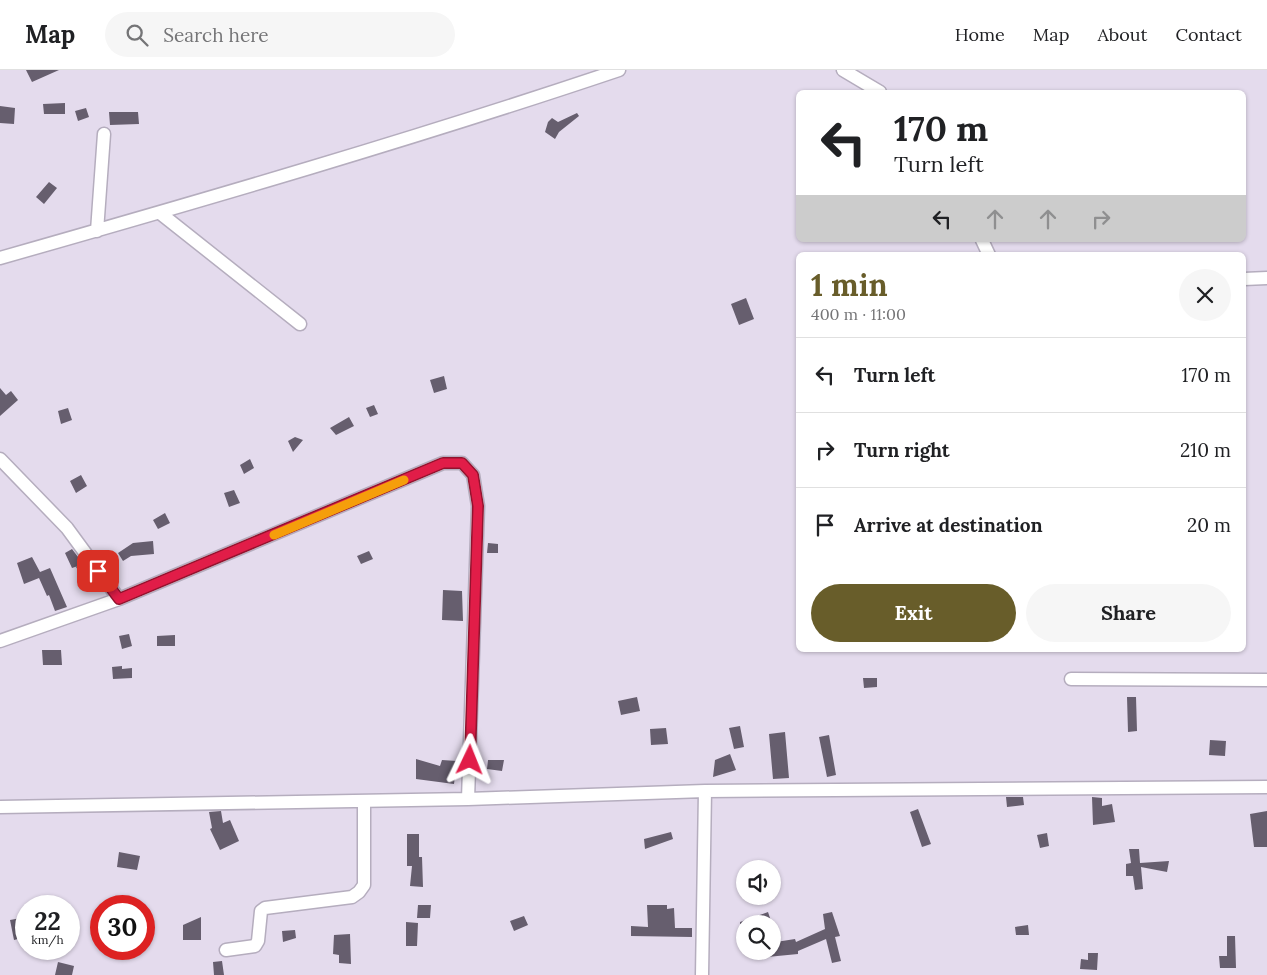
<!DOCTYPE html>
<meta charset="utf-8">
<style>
:root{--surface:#fff;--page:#f6f6f6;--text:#202124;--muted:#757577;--line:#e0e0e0;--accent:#685d2a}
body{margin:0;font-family:Lora,serif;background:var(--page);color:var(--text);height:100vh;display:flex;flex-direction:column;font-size:19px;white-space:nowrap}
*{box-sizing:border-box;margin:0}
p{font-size:16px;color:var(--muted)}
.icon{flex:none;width:28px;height:28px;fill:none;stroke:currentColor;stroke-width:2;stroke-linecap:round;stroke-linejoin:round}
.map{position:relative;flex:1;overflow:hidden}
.sheet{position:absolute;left:796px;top:182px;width:450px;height:400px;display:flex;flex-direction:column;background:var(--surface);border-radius:8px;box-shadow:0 1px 4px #0004}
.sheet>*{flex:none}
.top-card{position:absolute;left:796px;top:20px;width:450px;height:152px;border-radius:8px;box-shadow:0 1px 4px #0004;background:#fff;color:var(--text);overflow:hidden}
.fabs{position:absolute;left:736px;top:790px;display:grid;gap:10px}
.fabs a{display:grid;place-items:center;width:45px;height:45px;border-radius:50%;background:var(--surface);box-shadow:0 1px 4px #0004;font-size:25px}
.speed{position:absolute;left:15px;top:825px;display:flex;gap:10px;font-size:25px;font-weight:700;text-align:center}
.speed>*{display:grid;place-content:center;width:65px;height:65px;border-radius:50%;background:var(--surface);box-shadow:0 1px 4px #0004;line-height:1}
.speed small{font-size:12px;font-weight:400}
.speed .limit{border:8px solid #d22;background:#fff;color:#111}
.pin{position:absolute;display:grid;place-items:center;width:42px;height:42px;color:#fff;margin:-21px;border-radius:10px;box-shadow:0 2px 8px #0006}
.me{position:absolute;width:55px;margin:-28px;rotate:2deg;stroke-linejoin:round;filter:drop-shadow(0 0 4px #0008)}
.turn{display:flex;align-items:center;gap:18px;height:105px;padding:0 15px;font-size:22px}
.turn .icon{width:65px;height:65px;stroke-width:2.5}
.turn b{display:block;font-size:35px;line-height:42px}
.lanes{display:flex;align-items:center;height:48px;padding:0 15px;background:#0003;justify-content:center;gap:25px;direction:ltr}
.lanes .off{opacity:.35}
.round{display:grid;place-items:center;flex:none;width:52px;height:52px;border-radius:26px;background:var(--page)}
.head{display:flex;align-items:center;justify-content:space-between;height:85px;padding:0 15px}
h1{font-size:30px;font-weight:700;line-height:38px;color:var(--accent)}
.cta{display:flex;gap:10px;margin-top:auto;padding:10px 15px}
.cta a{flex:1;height:58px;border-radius:30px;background:var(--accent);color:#fff;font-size:20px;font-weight:700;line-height:58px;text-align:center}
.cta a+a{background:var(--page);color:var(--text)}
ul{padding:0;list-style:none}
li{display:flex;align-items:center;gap:15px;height:75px;padding:0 15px;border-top:1px solid var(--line)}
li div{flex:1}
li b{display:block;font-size:19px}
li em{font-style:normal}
header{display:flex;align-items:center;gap:30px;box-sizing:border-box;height:70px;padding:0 25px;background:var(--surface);border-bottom:1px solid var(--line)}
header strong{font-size:24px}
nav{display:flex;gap:28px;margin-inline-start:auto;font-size:18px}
.search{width:350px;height:45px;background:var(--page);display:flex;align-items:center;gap:12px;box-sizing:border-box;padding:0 18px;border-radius:28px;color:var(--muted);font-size:19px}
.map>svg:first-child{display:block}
</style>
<header>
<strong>Map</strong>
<div class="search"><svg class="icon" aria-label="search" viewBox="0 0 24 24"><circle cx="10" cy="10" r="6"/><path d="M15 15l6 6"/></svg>Search here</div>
<nav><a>Home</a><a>Map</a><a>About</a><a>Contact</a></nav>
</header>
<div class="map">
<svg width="1267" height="905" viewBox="0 0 1267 905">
<rect width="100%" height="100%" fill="#e4dbed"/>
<path fill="#665e6e" d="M26 0H59L32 12Z
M65 33V44H44L43 34Z
M0 36 15 38 14 54 0 53Z
M86 38 89 47 78 51 75 41Z
M109 42H138L139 54 110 55Z
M577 43 579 46 559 62 555 69 545 62 548 52 552 48 558 52Z
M49 112 57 118 44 134 36 127Z
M746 228 754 249 739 255 731 234Z
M444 306 447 319 434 323 430 310Z
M0 318 6 325 11 321 18 330 0 346Z
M374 335 378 344 370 347 366 338Z
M68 338 72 350 61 354 58 341Z
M349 347 354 356 336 365 330 358Z
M295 367 303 370 293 382 288 371Z
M250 389 254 398 244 404 240 395Z
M81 405 87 416 76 423 70 411Z
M234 420 240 433 229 437 224 423Z
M165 443 170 453 158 459 153 450Z
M153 471 154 484 131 486 123 491 118 483 133 473Z
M488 473 498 474V483H487Z
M72 479 91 504 84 509 76 497 78 496 72 498 65 483Z
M369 481 373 489 361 494 357 486Z
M32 487 40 502 50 498 67 537 55 541 49 525 47 526 39 508 24 514 17 493Z
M443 520 462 521 463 551 442 550Z
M129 564 132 576 122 579 119 566Z
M175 565V576H157V566Z
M42 580H61L62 595H43Z
M122 596V599L132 598V608L113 609 112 597Z
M863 608H877V617L864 618Z
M637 627 640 641 621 645 618 631Z
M1127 627H1136L1137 661 1128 662Z
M740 656 744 677 734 679 729 658Z
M666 658 668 674 651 675 650 659Z
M785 662 789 708 773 709 769 664Z
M829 665 836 705 827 707 819 667Z
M1210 670 1226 671 1225 686 1209 685Z
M730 684 736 700 713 707 715 690Z
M416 689 440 696 442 690 457 691 454 714 416 709Z
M488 690H504L502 701 487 699Z
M1006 727H1023L1024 735 1007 737Z
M1092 727 1102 728V736L1112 734 1115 752 1093 755Z
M918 739 931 774 922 777 910 742Z
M221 741 223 753 230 750 239 771 220 780 210 759 212 758 209 742Z
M1267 741V777H1254L1250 744Z
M671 762 673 769 645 779 644 769Z
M1047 763 1049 776 1040 778 1037 765Z
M407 764H419V787H422L423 817 410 816 412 796H407Z
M1129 779H1139L1140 793 1169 791 1167 802 1141 797 1143 819 1135 820 1133 806H1126V794L1131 793Z
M119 782 140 786 137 800 117 797Z
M418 835H431L430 848H417Z
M647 835H667V839L674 838 675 858H692V867L631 866V856L648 857Z
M768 842 772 854H740V852Z
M832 842 840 866 835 867 841 891 832 893 826 869 798 881V884L758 888 757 884 777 878 776 872 795 869 796 872 825 859 823 844Z
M524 846 528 855 514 861 510 851Z
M26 847V867L14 870 10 850Z
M201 847V870H183V855Z
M406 852 418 853 417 876H406Z
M1028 855 1029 865H1016L1015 857Z
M295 860 296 868 283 872 282 861Z
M350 864 351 894 339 893V885L333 884 334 865Z
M1227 866H1235L1236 898H1220L1219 886H1227Z
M1088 883H1098L1097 900 1080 899 1081 889 1088 890Z
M222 891 224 905H214L213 892Z
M58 892 74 896 72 905H55Z"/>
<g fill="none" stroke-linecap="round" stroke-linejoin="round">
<g stroke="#b5adbe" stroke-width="15">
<path id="street" d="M843 0 880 22
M160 143 300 254
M97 161 104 64
M982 170 989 185
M0 188C207 129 414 69 619 0
M1244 209 1267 208
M0 389 67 458 119 529
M0 571 119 529 443 393H462L473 405 478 436 468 729
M1071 609 1267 610
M0 737 468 729 705 721 1267 717
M226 880 255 876 258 871 261 841 265 838 352 827 359 822 364 815V731
M702 905 705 721"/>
</g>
<use href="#street" stroke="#fff" stroke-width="12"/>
</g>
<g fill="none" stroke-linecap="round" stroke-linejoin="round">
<g stroke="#92132f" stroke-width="12">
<path id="route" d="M98 501 119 529 443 393H462L473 405 478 436 470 690"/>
</g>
<use href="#route" stroke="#e11d48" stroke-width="9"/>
<path stroke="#f59e0b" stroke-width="9" d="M274 465 404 410"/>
</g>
</svg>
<div class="fabs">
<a><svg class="icon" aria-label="sound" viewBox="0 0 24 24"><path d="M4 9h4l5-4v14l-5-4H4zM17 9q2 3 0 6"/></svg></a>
<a><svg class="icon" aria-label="search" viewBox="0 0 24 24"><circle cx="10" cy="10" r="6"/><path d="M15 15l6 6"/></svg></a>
</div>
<div class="speed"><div>22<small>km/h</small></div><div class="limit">30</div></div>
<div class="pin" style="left:98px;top:501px;background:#d93025"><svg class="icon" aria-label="arrive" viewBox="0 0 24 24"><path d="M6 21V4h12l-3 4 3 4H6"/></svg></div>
<svg class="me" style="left:470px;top:690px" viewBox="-20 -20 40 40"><path d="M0-17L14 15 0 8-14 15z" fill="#e11d48" stroke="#fff" stroke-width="4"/></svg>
<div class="top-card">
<div class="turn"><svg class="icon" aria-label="left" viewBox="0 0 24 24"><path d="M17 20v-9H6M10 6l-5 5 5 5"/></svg><div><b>170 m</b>Turn left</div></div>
<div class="lanes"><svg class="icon" aria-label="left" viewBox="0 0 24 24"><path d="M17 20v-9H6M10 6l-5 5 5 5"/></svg><svg class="icon off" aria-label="ahead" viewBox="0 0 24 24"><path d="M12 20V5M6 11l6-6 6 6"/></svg><svg class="icon off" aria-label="ahead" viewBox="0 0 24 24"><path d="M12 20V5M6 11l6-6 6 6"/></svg><svg class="icon off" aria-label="right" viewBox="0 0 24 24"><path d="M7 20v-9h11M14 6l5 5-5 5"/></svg></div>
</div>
<section class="sheet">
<div class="head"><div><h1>1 min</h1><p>400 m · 11:00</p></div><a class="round"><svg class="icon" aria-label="close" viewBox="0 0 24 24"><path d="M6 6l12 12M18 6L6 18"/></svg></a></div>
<ul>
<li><svg class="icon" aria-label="left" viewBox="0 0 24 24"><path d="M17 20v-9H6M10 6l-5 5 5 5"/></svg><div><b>Turn left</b></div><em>170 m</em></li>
<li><svg class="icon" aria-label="right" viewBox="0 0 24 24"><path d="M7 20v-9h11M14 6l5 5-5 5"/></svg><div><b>Turn right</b></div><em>210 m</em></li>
<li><svg class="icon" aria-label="arrive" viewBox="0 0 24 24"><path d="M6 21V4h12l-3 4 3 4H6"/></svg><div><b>Arrive at destination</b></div><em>20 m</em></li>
</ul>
<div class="cta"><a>Exit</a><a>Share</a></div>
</section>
</div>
